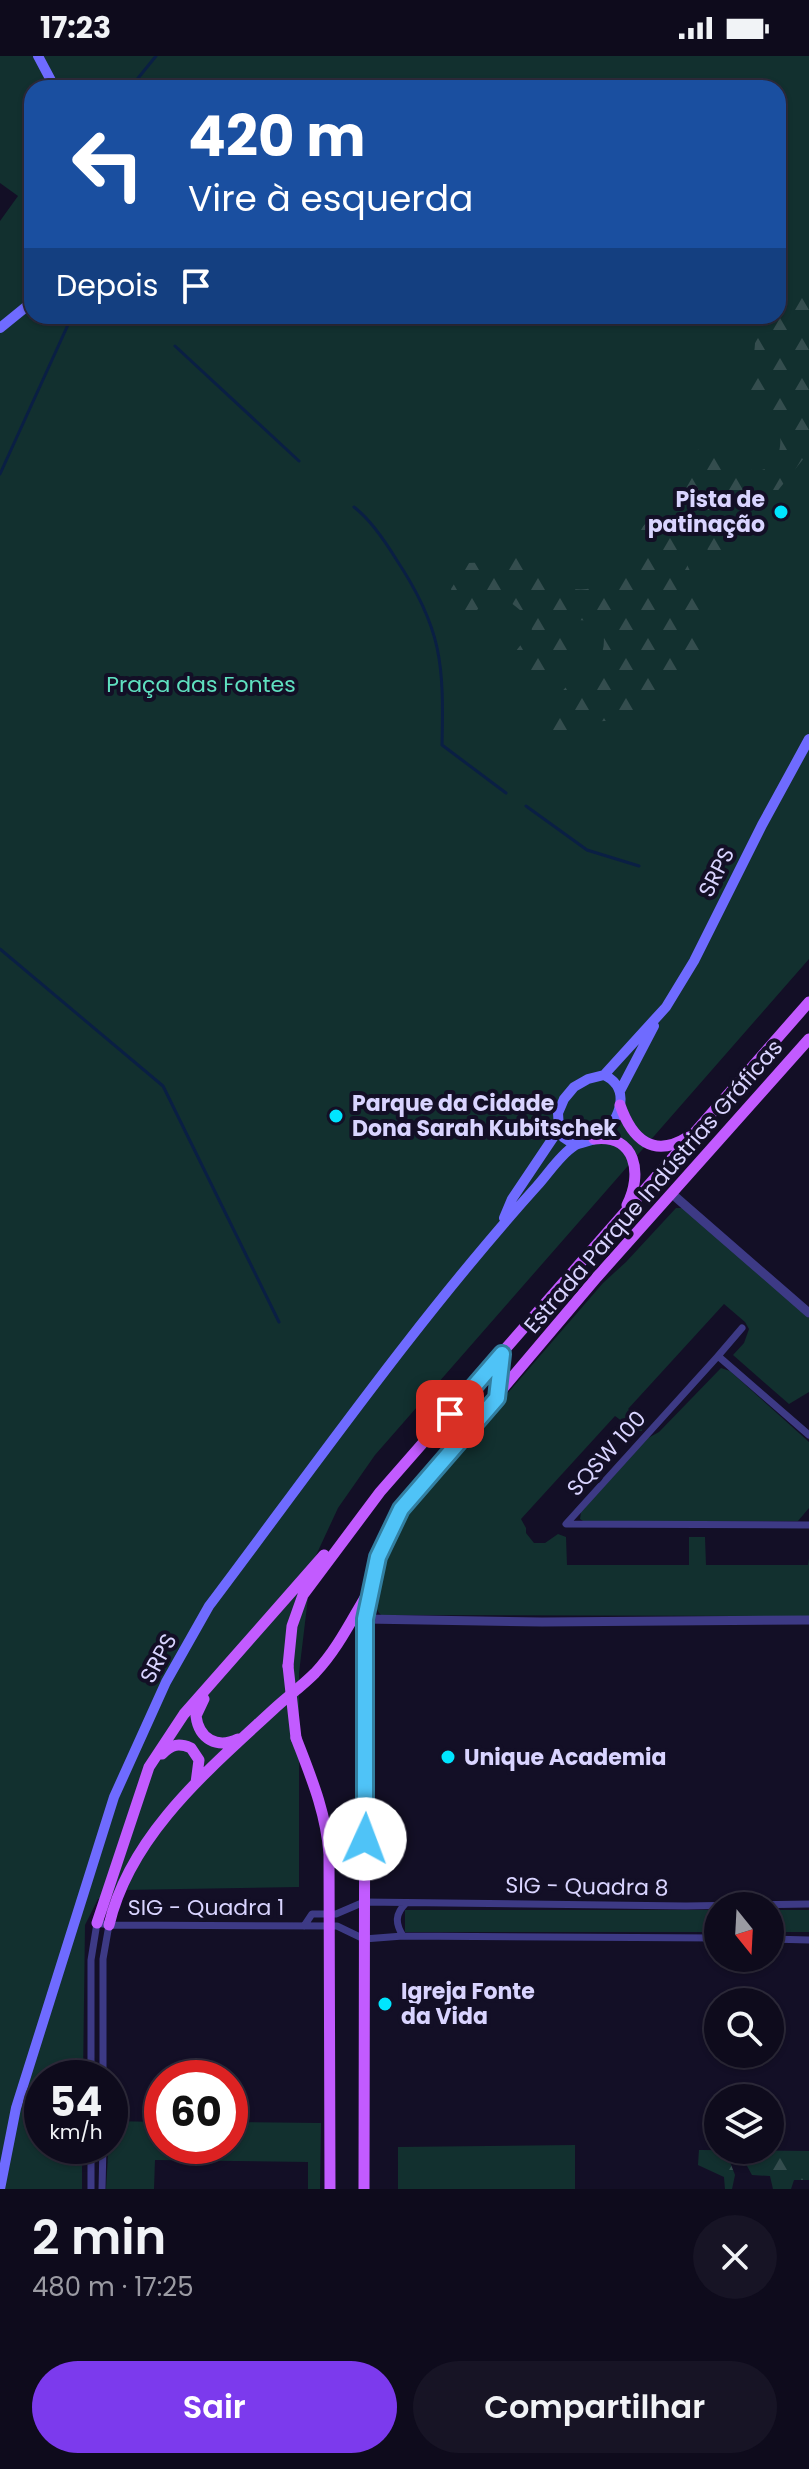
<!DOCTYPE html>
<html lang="pt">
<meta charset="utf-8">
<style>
:root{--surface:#0e0b1c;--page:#171425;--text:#f1f3f6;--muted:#9b9ba3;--line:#2e2b3b;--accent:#7c3aed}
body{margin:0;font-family:Poppins,sans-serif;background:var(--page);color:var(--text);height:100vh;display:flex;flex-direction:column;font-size:30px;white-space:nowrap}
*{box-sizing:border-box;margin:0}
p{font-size:26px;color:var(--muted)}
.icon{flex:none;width:44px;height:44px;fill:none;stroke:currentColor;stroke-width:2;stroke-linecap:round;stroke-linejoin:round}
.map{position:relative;height:2133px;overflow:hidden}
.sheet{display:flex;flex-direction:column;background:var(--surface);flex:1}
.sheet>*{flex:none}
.hud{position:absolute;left:24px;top:24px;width:762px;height:244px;border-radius:24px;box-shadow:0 2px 6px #0004,0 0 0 2px var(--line);background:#1a4fa0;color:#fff;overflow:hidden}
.needle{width:52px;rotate:162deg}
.tools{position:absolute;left:704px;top:1836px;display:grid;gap:16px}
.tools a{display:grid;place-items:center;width:80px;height:80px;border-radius:50%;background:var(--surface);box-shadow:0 2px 6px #0004,0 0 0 2px var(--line);font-size:40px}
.speed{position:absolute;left:24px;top:2004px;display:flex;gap:16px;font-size:40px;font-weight:700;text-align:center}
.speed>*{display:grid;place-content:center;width:104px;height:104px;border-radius:50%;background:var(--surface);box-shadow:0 2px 6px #0004,0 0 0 2px var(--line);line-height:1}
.speed small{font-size:20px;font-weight:400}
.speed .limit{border:12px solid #d22;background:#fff;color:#111}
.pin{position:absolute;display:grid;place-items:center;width:68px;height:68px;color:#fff;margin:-34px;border-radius:16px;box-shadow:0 4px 12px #0006}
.me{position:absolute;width:88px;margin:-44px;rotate:2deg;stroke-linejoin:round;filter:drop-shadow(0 0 6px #0008)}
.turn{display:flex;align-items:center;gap:28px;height:168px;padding:0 32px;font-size:36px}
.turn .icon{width:104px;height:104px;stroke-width:2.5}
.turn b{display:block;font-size:56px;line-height:68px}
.then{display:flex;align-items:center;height:76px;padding:0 32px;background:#0003;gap:16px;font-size:30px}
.round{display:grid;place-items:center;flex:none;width:84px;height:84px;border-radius:42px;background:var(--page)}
.overview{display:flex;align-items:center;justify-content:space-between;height:136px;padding:0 32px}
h1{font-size:48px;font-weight:600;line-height:60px}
.action{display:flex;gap:16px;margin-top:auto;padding:16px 32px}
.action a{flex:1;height:92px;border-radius:48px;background:var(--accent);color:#fff;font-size:32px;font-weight:600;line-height:92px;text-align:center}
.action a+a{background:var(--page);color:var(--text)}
.status{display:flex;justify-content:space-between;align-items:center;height:56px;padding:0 40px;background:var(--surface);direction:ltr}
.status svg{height:22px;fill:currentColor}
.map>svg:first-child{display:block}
</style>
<div class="status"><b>17:23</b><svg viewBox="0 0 49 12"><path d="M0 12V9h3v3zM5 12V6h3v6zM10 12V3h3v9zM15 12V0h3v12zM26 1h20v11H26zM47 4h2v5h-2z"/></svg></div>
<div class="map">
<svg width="809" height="2133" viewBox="0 0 809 2133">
<defs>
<pattern id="forest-firs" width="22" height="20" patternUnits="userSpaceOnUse" patternTransform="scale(2)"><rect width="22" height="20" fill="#12302f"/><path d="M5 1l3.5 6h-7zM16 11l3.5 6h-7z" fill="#344d4e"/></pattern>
</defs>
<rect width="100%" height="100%" fill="#130f26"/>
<path fill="#12302f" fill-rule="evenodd" d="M0 0H809V903L375 1399 338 1452 312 1508 299 1617V1831L122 1834 98 1843 85 1869 83 2022H42V2090H82V2133H0V165L18 140 0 127ZM32 32H778V260H32Z
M676 1152H682L690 1158 809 1262V1336L789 1348 733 1299 744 1287 749 1273 745 1266 724 1248 628 1353 643 1367 642 1375 634 1374 615 1360 521 1463 526 1472V1477L534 1487H545L558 1478 566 1481 567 1509H689V1481H705L706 1509H808L809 1502V1560L381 1559C360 1540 404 1464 415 1444L603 1227 626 1206Z
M721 1312 730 1315 809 1386V1452L798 1465H583L580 1463 581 1456 648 1382 659 1376Z
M405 1854H718V1876H405Z
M770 1854H809V1876H770Z
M110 2065 162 2066V2090H230V2066L321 2067 320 2133H308V2106L155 2104 154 2133H106Z
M575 2089V2133H398V2091Z"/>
<path fill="url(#forest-firs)" d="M783 233H798L809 237V396L754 464 752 473 725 507H716L684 457 678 435 687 396 708 392C723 400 735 412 752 414 779 419 786 385 776 366 770 355 753 352 750 340 747 326 753 311 754 297 756 285 755 272 755 260H778V235Z
M662 457C676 488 695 519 703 552 716 608 674 651 624 664 614 666 603 664 593 666 587 667 584 673 578 676 571 679 562 680 554 682 541 667 555 642 567 630 576 622 592 616 598 606 605 595 606 579 600 569L594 565 577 564 570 570 571 585 563 608C547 615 529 622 510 620 506 602 521 589 532 576L530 562 510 546 486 540 474 559 459 561 451 533 467 507 495 506 506 494 521 495C544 533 593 551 624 510 642 487 629 472 662 457Z
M699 2094 809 2095V2124H794L791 2133H773L770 2120 752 2119 746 2108 730 2106 735 2119 732 2133H725L724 2121 698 2109Z"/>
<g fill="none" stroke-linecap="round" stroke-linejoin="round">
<path stroke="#0a1f44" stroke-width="3" d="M130 32 156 0
M175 290 299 405
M0 418 72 260
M354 451C371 464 385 485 396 503 442 572 444 608 442 689L506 737
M526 750 587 794 639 810
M0 893 163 1030 279 1266"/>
<path stroke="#3d3a85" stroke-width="7" d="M718 1300 742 1272
M809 1379 718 1300 566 1468 809 1469
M304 1870 312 1858H336L364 1846 686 1850 809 1848
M403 1880C395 1867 395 1858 406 1847
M770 1883 809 1884
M91 2022V1904L97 1867 109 1869 337 1870 364 1883 403 1880 718 1882
M103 2022V1903L109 1869
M91 2133V2090
M102 2133 103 2090"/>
<path stroke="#3d3a85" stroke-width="9" d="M671 1137 809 1257
M365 1563 542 1566 809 1564"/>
<path stroke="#6f6bff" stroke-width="10" d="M38 0 55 32
M0 272 32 246
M620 1035 654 970
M575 1089 563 1081 559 1073 558 1057 564 1043 574 1031 588 1023 604 1019 666 951 694 905 762 769 809 683
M504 1162 512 1143 559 1073
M0 2133 16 2052 114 1741 166 1626 209 1550C316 1408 419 1261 537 1130 548 1118 560 1099 574 1090 580 1086 590 1086 597 1082 618 1069 634 1033 604 1019"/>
<path stroke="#c25bff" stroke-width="11" d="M620 1049C632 1083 653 1103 688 1081
M594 1083C636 1078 643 1118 627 1149
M497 1341 502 1299
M288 1610 292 1570 303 1539 380 1436 809 946
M204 1643 196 1660C199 1683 217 1693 238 1683
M296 1682C311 1721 326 1756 329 1798L330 2133
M162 1698C172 1688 179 1687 191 1692L199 1704 196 1727
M97 1867 149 1711 184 1658 324 1499
M109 1869C130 1779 208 1714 274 1653 287 1641 302 1630 315 1617 336 1595 350 1567 366 1540
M364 2133 365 1563C371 1523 382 1489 401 1453L597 1221 809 983"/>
<path stroke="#c25bff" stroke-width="11" d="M288 1610 296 1682"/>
</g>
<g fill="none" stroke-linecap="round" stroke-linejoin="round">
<g stroke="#337fa1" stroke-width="20">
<path id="route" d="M365 1783V1563L378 1501 401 1453 497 1342 502 1298 450 1358"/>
</g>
<use href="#route" stroke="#4fc3f7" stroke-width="14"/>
</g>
<g fill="#00e5ff" stroke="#130f26" stroke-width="3">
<circle cx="781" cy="456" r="8"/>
<circle cx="336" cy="1060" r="8"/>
<circle cx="448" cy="1701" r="8"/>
<circle cx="385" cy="1948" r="8"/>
</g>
<g text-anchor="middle" stroke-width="8" stroke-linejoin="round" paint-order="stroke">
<g font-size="22" font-weight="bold" fill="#d9d4ff" stroke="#130f26" text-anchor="start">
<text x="765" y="451" text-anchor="end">Pista de<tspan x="765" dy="25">patinação</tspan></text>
<text x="352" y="1055">Parque da Cidade<tspan x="352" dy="25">Dona Sarah Kubitschek</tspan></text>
<text x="464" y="1709">Unique Academia</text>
<text x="401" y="1943">Igreja Fonte<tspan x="401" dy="25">da Vida</tspan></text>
</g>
<g font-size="22" fill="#5fe0c0" stroke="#130f26">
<text x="201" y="636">Praça das Fontes</text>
</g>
<g font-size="22" fill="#d9d4ff" stroke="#130f26">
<text transform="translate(716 816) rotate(-63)" y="8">SRPS</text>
<text transform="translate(653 1130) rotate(-49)" y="8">Estrada Parque Indústrias Gráficas</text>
<text transform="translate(606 1397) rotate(-48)" y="8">SQSW 100</text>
<text transform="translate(158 1602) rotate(-62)" y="8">SRPS</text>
<text transform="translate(587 1830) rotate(1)" y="8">SIG - Quadra 8</text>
<text x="206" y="1859">SIG - Quadra 1</text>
</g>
</g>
</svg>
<div class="tools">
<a><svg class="needle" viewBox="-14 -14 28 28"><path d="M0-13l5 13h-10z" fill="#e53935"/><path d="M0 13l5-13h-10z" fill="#9b9ba3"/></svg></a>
<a><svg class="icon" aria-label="search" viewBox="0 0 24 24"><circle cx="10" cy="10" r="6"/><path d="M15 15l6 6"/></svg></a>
<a><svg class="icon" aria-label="layers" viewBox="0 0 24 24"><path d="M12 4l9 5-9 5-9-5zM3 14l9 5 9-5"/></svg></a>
</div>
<div class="speed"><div>54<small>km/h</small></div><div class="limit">60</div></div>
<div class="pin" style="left:450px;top:1358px;background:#d93025"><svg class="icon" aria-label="arrive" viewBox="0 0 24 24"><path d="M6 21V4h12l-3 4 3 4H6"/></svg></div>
<svg class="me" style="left:365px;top:1783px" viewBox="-20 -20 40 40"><circle r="19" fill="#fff"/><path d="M0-13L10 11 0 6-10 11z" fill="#4fc3f7"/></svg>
<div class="hud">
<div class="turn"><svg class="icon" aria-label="left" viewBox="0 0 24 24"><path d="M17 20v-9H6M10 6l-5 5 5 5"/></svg><div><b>420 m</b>Vire à esquerda</div></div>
<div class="then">Depois<svg class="icon" aria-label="arrive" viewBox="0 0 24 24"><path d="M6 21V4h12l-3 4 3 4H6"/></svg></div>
</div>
</div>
<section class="sheet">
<div class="overview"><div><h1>2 min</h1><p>480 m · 17:25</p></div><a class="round"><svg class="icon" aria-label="close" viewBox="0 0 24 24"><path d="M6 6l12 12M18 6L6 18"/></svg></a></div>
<div class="action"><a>Sair</a><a>Compartilhar</a></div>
</section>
